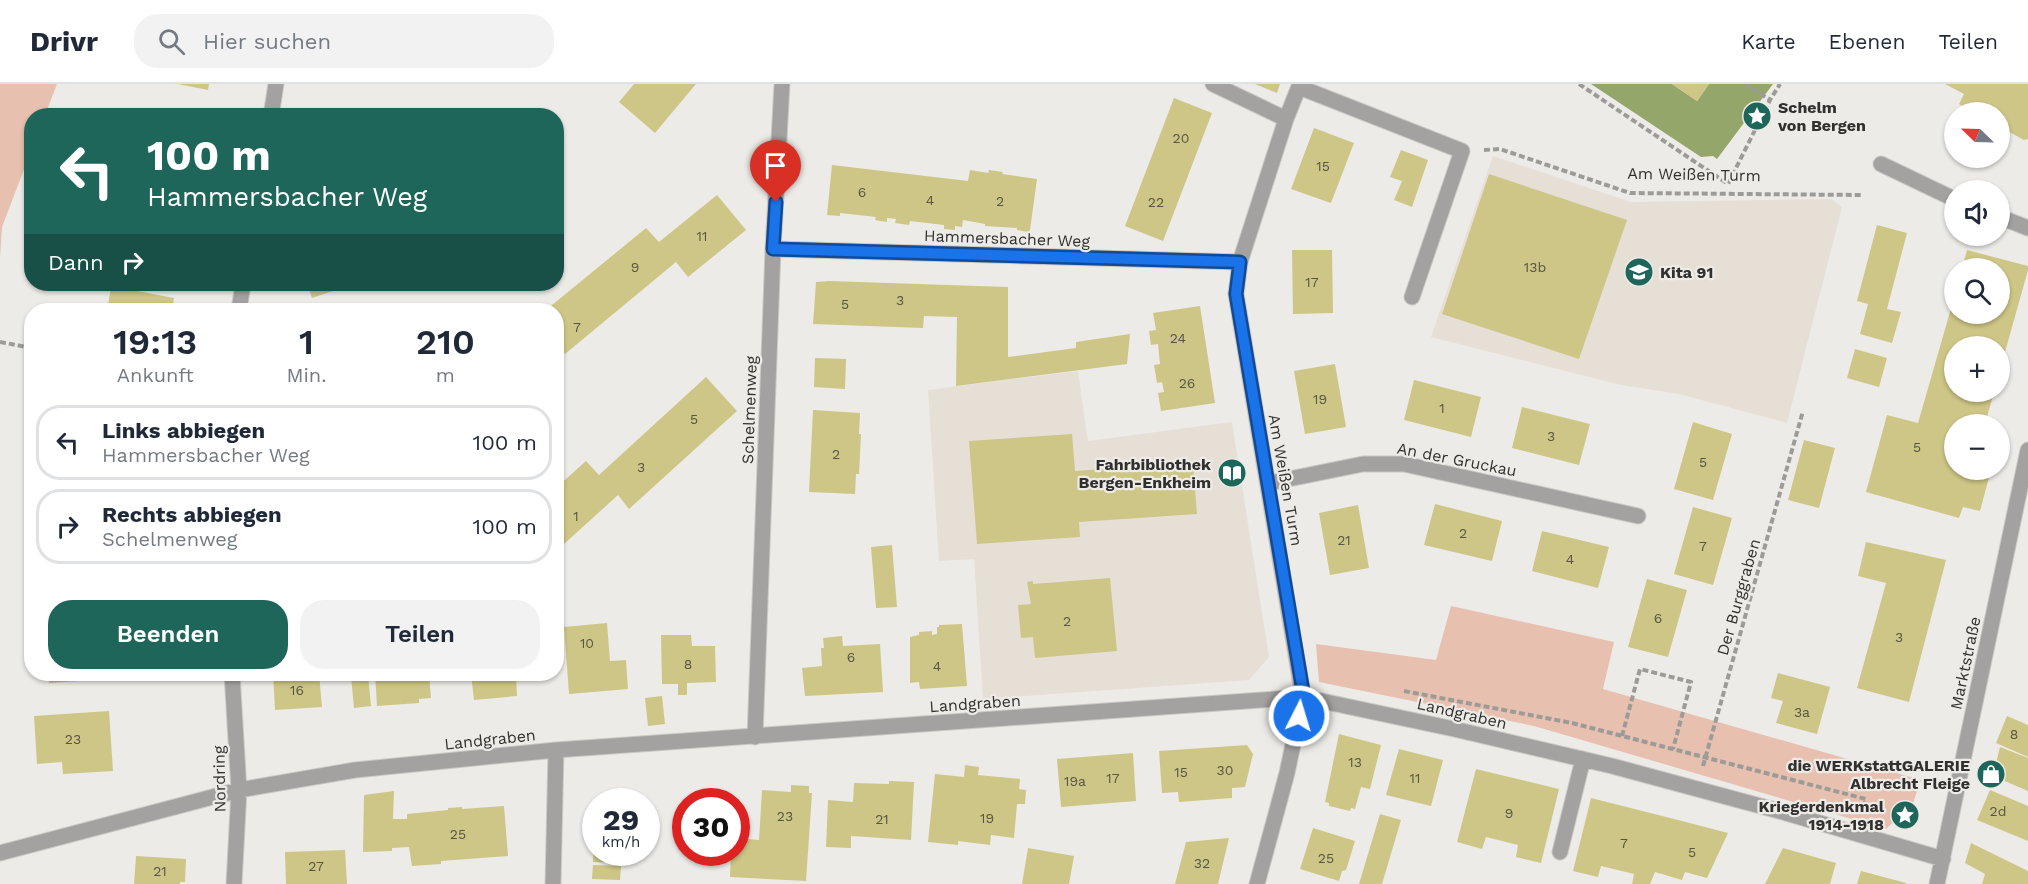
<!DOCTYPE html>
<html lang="de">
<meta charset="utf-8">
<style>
:root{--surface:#fff;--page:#f2f2f3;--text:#1f2937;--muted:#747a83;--line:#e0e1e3;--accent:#1e655a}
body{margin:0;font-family:"Work Sans",sans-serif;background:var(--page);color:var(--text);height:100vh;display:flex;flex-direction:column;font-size:22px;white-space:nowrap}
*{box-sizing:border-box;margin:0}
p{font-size:20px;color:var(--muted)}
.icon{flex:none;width:33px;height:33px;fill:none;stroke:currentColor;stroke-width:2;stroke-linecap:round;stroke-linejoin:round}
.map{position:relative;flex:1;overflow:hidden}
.side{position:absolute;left:24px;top:219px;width:540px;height:378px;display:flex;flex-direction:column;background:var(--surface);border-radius:24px;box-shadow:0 2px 4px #0004}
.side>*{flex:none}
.hud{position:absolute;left:24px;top:24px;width:540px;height:183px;border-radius:24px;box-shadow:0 2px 4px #0004;background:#1e655a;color:#fff;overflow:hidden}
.needle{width:39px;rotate:293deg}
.controls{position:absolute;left:1944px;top:18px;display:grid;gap:12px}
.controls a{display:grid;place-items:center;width:66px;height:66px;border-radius:50%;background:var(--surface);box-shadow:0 2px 4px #0004;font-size:30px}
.speed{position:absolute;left:582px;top:704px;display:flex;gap:12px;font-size:30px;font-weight:700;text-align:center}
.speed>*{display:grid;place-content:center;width:78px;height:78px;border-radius:50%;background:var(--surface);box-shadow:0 2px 4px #0004;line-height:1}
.speed small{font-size:15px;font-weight:400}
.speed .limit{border:9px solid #d22;background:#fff;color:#111}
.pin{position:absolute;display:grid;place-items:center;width:51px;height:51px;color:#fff;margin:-62px -26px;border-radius:50% 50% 50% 0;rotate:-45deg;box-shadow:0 0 6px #0007}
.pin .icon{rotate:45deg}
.me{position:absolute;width:66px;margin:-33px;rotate:5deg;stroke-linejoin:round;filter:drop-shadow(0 0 4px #0008)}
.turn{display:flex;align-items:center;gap:21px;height:126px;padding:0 24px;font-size:27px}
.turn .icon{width:78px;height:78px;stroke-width:2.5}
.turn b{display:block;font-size:42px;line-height:51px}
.then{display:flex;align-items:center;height:57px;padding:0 24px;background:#0003;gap:12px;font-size:22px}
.eta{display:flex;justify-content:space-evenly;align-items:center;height:102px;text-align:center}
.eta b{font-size:36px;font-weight:600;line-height:42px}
.cta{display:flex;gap:12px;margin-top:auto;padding:12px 24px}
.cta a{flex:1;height:69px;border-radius:24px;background:var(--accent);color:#fff;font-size:24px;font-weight:600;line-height:69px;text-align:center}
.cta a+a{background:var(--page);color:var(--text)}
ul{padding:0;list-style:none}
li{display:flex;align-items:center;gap:18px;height:75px;margin:0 12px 9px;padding:0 12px;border:3px solid var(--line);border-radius:24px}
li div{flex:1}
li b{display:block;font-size:22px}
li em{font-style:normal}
header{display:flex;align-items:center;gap:36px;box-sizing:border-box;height:84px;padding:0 30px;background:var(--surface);border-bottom:2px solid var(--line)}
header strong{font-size:28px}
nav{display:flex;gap:33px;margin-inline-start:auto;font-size:21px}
.search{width:420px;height:54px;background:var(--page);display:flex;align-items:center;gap:15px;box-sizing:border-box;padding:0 21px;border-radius:24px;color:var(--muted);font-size:22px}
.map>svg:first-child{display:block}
</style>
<header>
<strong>Drivr</strong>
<div class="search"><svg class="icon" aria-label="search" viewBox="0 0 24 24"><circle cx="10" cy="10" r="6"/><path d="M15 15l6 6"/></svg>Hier suchen</div>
<nav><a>Karte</a><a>Ebenen</a><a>Teilen</a></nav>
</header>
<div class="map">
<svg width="2028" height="800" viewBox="0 0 2028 800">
<rect width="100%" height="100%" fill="#edebe7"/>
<path fill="#e6dfd6" d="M1493 72 1631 118 1832 115 1842 123 1787 339 1679 310 1621 301 1431 253Z
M1078 287 1088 357 1232 338 1269 573 1249 596 983 615 974 475 939 477 928 306Z"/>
<path fill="#e8c0b0" d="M0 0H57L45 31 32 32 31 67 2 143 0 174Z
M1451 522 1614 558 1603 605 1921 696 1913 719 1886 745 1534 642 1319 598 1316 560 1436 576Z"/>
<path fill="#95a66a" d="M1591 0H1672L1697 17 1709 0H1773L1717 75 1713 72 1701 73Z"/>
<path fill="#cec686" d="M178 0H209L208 6Z
M634 0H696L655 49 619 18Z
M1255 0H1280L1277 9Z
M1672 0H1709L1697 17Z
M1945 0H2028V55L2024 56 2000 43V28H1973L1959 20 1964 10Z
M1174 14 1212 29 1163 157 1125 142Z
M1314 44 1354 59 1331 119 1291 105Z
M1401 66 1428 76 1412 123 1394 116 1402 97 1390 93Z
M832 81 968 97 970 86 988 89 989 86 1003 88 1002 90 1037 95 1030 146 1028 148 1017 146V144L985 142V140L963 136 962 143 955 142V146L944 145V141L910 137 909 141 895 139 896 135 887 134V138L875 136 876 133 840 129V132L827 131Z
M1489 90 1627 136 1579 275 1442 230Z
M717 111 746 146 688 193 676 178 565 270 556 260V226H546L646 144 659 158Z
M1877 141 1907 149 1887 225 1901 228 1892 259 1860 250 1868 220 1857 217Z
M1292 166H1332L1333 229 1293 230Z
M1967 166 2028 182V186L2000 286V262H1954V308H1994L1985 340H1954V386H1991L1980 427 1963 423 1959 434 1866 408 1887 331 1918 339 1954 214V230H2000V184H1962Z
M829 197 1008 203V273L1076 264V258L1130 250 1127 280 956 302 957 233 924 232 923 244 813 240 816 198Z
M307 200H354L312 214Z
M105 201 174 214 172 226H107L111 204 105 203Z
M1200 222 1215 319 1161 327 1158 309 1164 308 1162 298 1157 299 1154 281 1160 280 1158 260 1151 261 1149 247 1156 246 1153 229Z
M1855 265 1887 274 1879 303 1847 294Z
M815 274 846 275 845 305 814 303Z
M1335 280 1346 343 1305 350 1294 287Z
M706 293 737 327 629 425 618 411 564 460 556 453V404L586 377 599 391Z
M1414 296 1481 313 1471 353 1404 336Z
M1522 323 1590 340 1579 381 1512 364Z
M813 326 860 329 859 350H861L859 390H856L855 410 809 408Z
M1693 338 1732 350 1713 416 1674 405Z
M1072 350 1075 387 1193 379 1197 430 1079 438 1080 453 977 460 969 357Z
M1804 356 1835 364 1819 424 1788 416Z
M1435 420 1502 437 1492 477 1424 461Z
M1358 421 1369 484 1330 491 1319 429Z
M1693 423 1732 434 1713 501 1674 490Z
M1542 447 1609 463 1598 504 1532 487Z
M1866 458 1946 476 1909 618 1857 604 1886 499 1858 492Z
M892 461 897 523 876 524 871 463Z
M1110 494 1117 567 1035 574 1033 553 1021 554 1018 521 1031 520 1027 498 1033 497V500Z
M1647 495 1687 506 1668 573 1628 563Z
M607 539 610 577 626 576 628 605 569 610 564 543Z
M962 540 967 602 920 605 919 598 910 599V553L919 551V548L932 547V551L937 550V543H939V541Z
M661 551H691L692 562H715L716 598 687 599V611H678V600H662Z
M842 552 843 562 880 560 883 608 805 612 802 584 822 582 821 564H824L823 554Z
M1778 589 1830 603 1817 650 1776 639 1783 617 1771 614Z
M48 590H94V596L49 599Z
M273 590H319L322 623 275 626Z
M375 590H429L431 614 419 615V619L377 622Z
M471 590H516L517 612 474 616Z
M368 591 371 622 354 624 351 592Z
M662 612 665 640 648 642 645 614Z
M109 627 113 687 63 690 62 678 37 680 34 632Z
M2007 632 2028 641V673L1996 659Z
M1339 650 1381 661 1370 705 1361 703 1355 725 1351 724 1350 727 1329 722V719L1325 718Z
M1247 661 1253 670 1245 703 1232 704V714L1179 718 1178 708 1162 709 1159 667Z
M2000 663 2028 674V707L1993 692Z
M1399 665 1443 676 1431 722 1386 711Z
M1133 669 1136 717 1061 723 1057 675Z
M965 681 979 683 978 691 1020 695 1019 705 1026 706 1025 720H1017L1014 754 991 751 990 761 958 757V761L928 758 935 690 964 693Z
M1476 685 1559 705 1541 779 1516 773 1518 761 1486 753 1482 765 1457 758Z
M889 697 914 698 911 756 851 752V764L826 763 828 716 853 718 854 699 889 700Z
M791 701 809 702V709H812L806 797 730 793 731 768H736V754L759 756 762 706 791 708Z
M1990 706 2028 722V757L1977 736Z
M394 707 393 735H407V730L448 726V724L462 723V725L504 722 508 772 441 777V780L412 782 409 763 392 764V767L363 768 364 711Z
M1591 714 1678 736 1728 749 1707 794 1685 788 1682 796 1655 788 1650 800H1632L1634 790 1601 782 1598 793 1573 787Z
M594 726H596V768H621L620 779 593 778Z
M1380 730 1401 736 1382 800H1359Z
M1313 744 1355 757 1346 786 1342 787 1339 797 1300 785Z
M1229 754 1218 800H1175L1186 758Z
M1971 759 2028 787V800H1982L1985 790 1965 779Z
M1028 764 1074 772 1069 800H1022Z
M1783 764 1836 779 1830 800H1765Z
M345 766 347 800H286L285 768Z
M136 772 186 775 185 798H180V800H134Z
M593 781 621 782 620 796 592 795Z
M1861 787 1906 799V800H1857Z"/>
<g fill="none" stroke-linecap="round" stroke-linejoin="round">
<g stroke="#cbc9c6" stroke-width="17">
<path id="minor" d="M1213 0 1286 35
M1299 3 1462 67 1412 213
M271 32 276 0
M1881 80 1954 115
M2000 133 2028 144
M773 165 1240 178
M239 226 243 200
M1269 399 1363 380H1404L1638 432
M232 590 239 706 234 800
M755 653 773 165 782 0
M1560 768 1583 675
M0 769 239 706 355 686 556 666 1303 613 1454 645 1612 682 1779 727 1943 775
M553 800 556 666
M1257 800 1287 689 1303 613 1236 210 1240 178 1286 35 1300 0
M1937 800 2028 366"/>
</g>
<path stroke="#9d9b98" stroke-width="4" stroke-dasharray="6 3" stroke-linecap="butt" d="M1579 0 1728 100 1770 16 1780 0
M1745 0 1770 16
M1484 66 1500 65 1630 109 1861 111
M0 258 32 264
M1404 607 1572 639 1866 715 1863 727
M1622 652 1640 585 1691 598 1673 665
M1703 682 1803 327"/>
<use href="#minor" stroke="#a4a2a1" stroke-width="15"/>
</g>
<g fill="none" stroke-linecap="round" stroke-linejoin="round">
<g stroke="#114b97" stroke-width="15">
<path id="route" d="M776 118 773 165 1240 178 1236 210 1304 613 1299 632"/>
</g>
<use href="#route" stroke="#1a73e8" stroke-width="10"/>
</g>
<defs>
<g id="sight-disc" transform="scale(1.5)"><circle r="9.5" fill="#1e655a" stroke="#edebe7"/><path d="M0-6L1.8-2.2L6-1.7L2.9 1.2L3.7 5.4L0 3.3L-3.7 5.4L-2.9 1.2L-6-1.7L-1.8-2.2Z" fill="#fff"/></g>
<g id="school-disc" transform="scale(1.5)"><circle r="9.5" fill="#1e655a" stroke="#edebe7"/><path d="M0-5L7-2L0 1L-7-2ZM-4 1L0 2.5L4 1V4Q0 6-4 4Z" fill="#fff"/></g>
<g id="library-disc" transform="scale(1.5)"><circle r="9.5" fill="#1e655a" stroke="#edebe7"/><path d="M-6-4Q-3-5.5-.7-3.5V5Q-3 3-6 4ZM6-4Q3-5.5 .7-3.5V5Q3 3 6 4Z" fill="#fff"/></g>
<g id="shop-disc" transform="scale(1.5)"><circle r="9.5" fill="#1e655a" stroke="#edebe7"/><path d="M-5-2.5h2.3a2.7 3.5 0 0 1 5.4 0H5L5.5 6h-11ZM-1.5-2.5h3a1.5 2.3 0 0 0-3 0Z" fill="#fff"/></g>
</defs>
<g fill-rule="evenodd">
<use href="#sight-disc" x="1757" y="32"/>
<use href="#school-disc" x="1639" y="188"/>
<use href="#library-disc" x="1232" y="389"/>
<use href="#shop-disc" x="1991" y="690"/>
<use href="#sight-disc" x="1905" y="731"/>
</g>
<g text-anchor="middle" stroke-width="4.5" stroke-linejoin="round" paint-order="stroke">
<g font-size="14" fill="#585645">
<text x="1181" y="59">20</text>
<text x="1323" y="87">15</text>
<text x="862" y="113">6</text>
<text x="930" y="121">4</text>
<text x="1000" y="122">2</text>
<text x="1156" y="123">22</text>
<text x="702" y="157">11</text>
<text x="635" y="188">9</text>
<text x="1535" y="188">13b</text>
<text x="1312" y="203">17</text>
<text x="900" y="221">3</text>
<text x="845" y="225">5</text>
<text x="577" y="248">7</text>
<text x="1178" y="259">24</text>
<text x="1187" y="304">26</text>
<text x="1320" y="320">19</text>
<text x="1442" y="329">1</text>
<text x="694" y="340">5</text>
<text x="1551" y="357">3</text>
<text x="1917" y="368">5</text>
<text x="836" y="375">2</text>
<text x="1703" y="383">5</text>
<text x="641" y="388">3</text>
<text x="576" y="437">1</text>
<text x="1463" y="454">2</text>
<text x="1344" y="461">21</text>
<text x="1703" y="467">7</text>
<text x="1570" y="480">4</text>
<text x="1658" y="539">6</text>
<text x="1067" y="542">2</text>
<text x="1899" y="558">3</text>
<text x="587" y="564">10</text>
<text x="851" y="578">6</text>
<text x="688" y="585">8</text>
<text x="937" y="587">4</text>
<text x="297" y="611">16</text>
<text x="1802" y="633">3a</text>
<text x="2014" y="655">8</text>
<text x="73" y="660">23</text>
<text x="1355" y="683">13</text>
<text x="1225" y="691">30</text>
<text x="1181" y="693">15</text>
<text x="1113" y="699">17</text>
<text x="1415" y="699">11</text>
<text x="1075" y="702">19a</text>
<text x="1998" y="732">2d</text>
<text x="1509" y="734">9</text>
<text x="785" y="737">23</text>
<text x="987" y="739">19</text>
<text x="882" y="740">21</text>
<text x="458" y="755">25</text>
<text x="1624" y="764">7</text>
<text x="1692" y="773">5</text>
<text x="1326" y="779">25</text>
<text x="1202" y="784">32</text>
<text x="316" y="787">27</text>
<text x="160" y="792">21</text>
</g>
<g font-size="16" font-weight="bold" fill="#31302f" stroke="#edebe7" text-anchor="end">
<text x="1778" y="29" text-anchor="start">Schelm<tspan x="1778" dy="18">von Bergen</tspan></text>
<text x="1660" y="194" text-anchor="start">Kita 91</text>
<text x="1211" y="386">Fahrbibliothek<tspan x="1211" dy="18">Bergen-Enkheim</tspan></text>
<text x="1970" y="687">die WERKstattGALERIE<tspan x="1970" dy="18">Albrecht Fleige</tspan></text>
<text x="1884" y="728">Kriegerdenkmal<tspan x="1884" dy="18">1914-1918</tspan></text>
</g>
<g font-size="16" fill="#31302f" stroke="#edebe7">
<text transform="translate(1694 90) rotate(1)" y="6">Am Weißen Turm</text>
<text transform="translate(1007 154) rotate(2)" y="6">Hammersbacher Weg</text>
<text transform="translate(749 326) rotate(-88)" y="6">Schelmenweg</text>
<text transform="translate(1457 375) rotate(11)" y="6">An der Gruckau</text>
<text transform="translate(1286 396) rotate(80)" y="6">Am Weißen Turm</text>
<text transform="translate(1738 513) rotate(-74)" y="6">Der Burggraben</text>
<text transform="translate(1965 579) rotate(-78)" y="6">Marktstraße</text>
<text transform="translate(975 619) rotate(-4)" y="6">Landgraben</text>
<text transform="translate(1462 629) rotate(13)" y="6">Landgraben</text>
<text transform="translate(490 655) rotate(-6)" y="6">Landgraben</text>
<text transform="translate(219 695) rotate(-91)" y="6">Nordring</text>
</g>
</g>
</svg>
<div class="controls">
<a><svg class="needle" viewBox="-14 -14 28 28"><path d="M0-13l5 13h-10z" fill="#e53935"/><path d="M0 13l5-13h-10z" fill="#747a83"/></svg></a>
<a><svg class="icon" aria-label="sound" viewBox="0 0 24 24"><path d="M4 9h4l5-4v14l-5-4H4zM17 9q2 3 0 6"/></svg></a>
<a><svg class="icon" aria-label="search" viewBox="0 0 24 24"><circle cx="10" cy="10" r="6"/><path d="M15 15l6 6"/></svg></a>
<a>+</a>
<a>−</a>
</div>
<div class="speed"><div>29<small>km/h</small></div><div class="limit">30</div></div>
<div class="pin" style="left:776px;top:118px;background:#d93025"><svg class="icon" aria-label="arrive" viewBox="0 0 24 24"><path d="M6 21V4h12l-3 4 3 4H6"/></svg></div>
<svg class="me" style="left:1299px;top:632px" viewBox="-20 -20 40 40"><circle r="17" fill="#1a73e8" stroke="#fff" stroke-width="3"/><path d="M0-11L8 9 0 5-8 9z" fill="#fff"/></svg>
<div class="hud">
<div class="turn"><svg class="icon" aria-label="left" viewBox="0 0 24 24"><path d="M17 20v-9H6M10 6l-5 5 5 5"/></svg><div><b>100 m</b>Hammersbacher Weg</div></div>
<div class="then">Dann<svg class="icon" aria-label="right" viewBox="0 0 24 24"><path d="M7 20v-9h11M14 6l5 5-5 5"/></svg></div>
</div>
<section class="side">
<div class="eta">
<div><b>19:13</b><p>Ankunft</p></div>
<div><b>1</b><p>Min.</p></div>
<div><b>210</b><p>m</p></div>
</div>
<ul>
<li><svg class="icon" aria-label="left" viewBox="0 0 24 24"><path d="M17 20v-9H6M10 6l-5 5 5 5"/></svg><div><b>Links abbiegen</b><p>Hammersbacher Weg</p></div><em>100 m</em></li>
<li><svg class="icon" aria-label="right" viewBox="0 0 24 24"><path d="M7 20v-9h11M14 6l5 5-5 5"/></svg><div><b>Rechts abbiegen</b><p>Schelmenweg</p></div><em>100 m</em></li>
</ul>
<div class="cta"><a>Beenden</a><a>Teilen</a></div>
</section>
</div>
